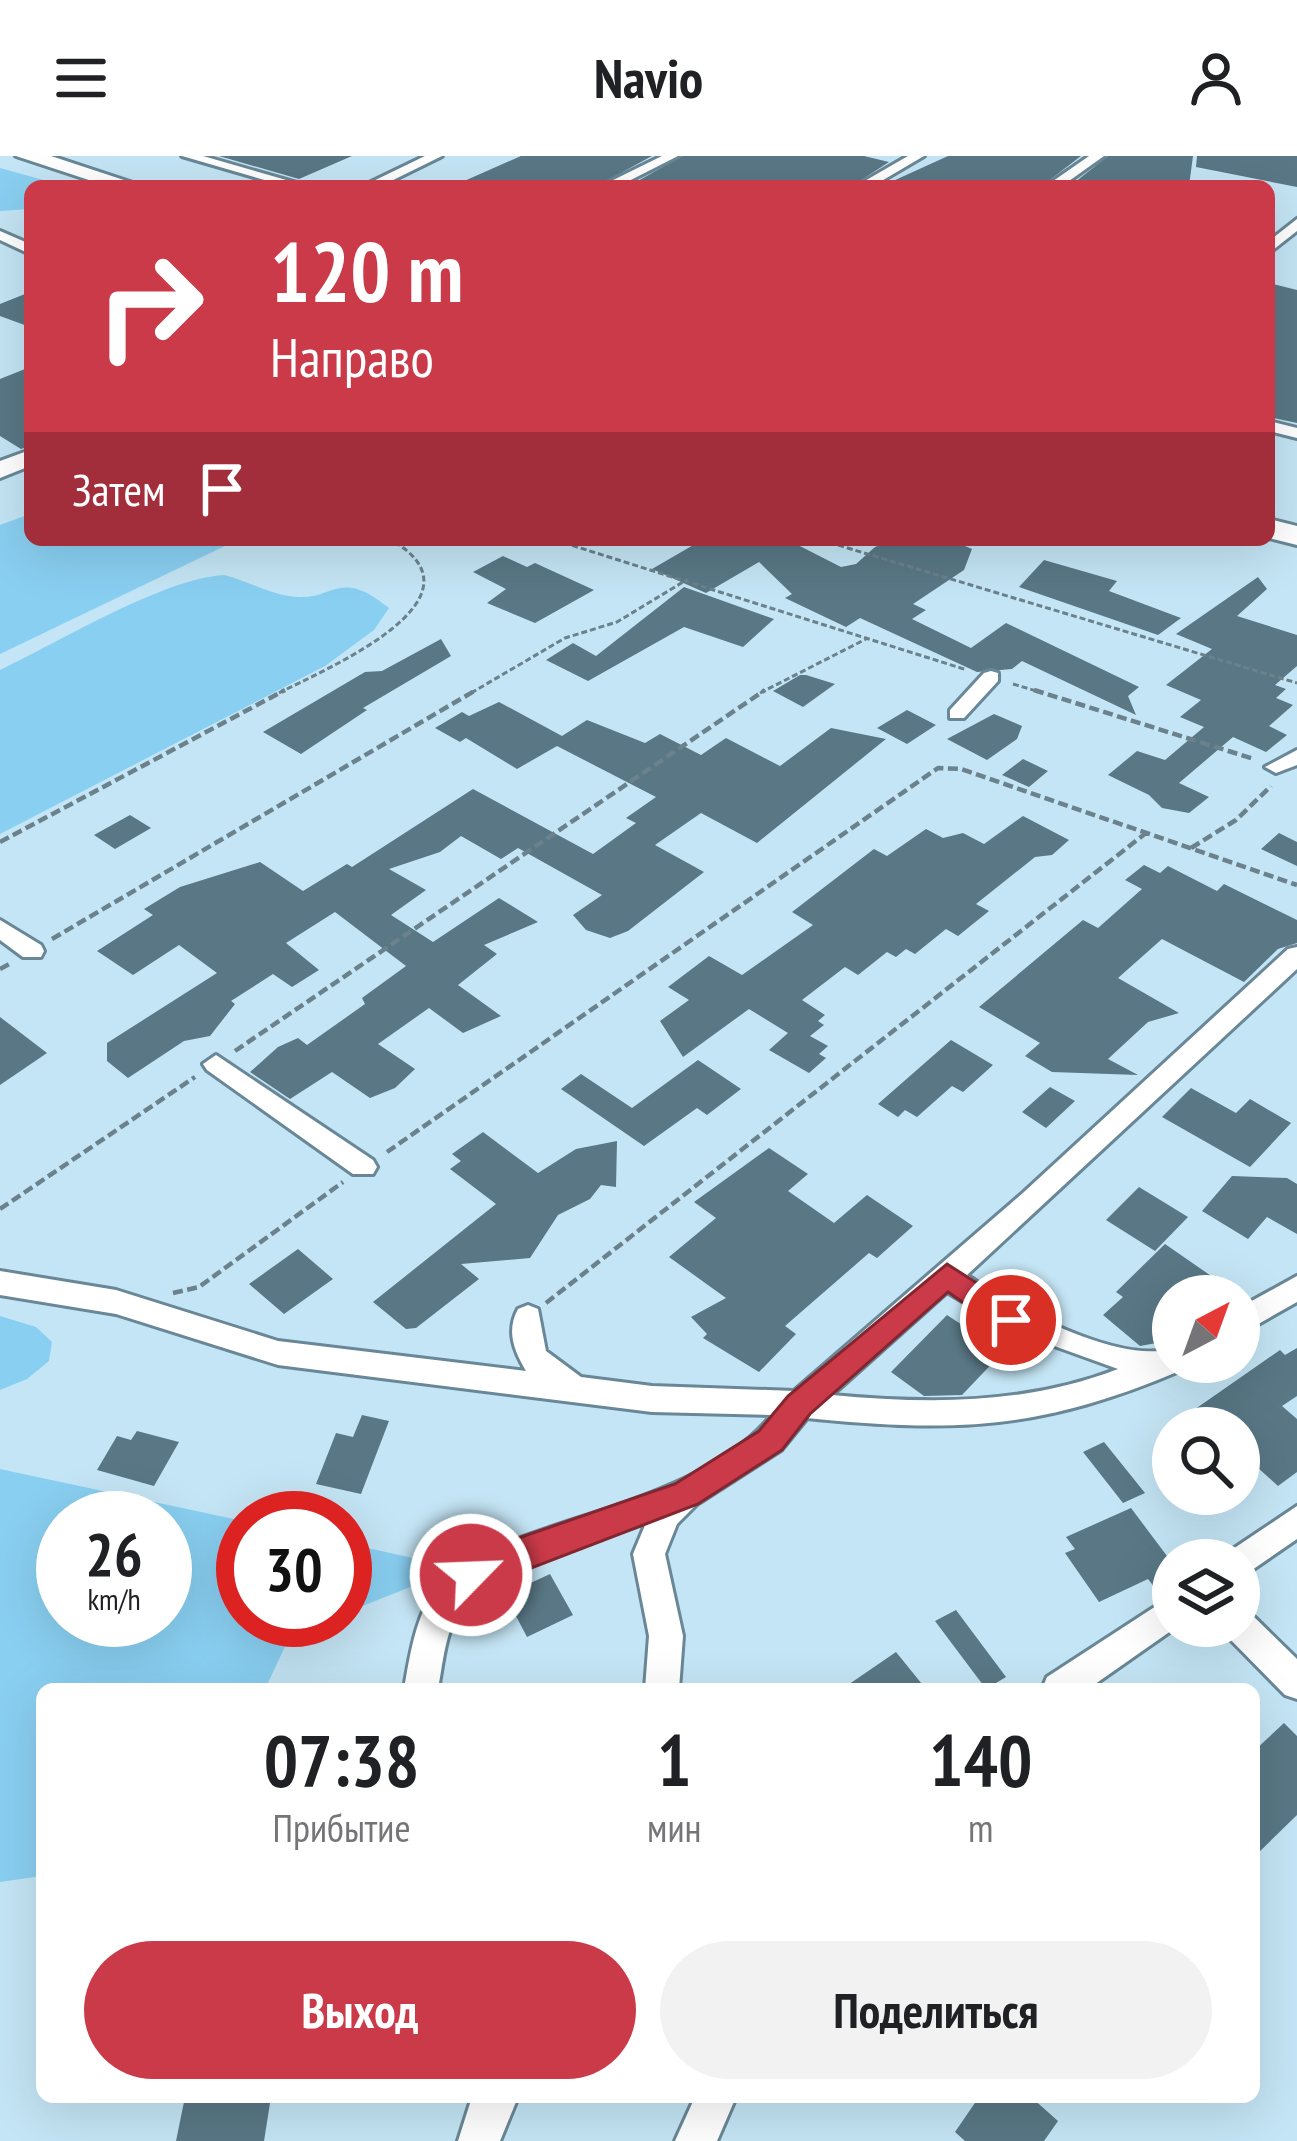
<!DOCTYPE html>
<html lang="ru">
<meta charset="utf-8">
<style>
:root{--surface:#fff;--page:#f2f2f2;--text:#202124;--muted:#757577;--accent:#ca3a49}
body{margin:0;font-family:"PT Sans Narrow",sans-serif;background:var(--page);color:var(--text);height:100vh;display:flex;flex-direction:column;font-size:45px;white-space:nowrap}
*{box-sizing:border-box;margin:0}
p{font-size:39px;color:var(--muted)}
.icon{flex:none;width:66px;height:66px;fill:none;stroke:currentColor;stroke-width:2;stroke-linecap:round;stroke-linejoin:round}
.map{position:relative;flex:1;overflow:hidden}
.drawer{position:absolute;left:36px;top:1527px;width:1224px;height:420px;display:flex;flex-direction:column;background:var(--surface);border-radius:18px;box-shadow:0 12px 48px #0002}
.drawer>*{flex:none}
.guide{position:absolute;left:24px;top:24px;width:1251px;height:366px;border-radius:18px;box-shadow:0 12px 48px #0002;background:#ca3a49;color:#fff;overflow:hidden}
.needle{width:78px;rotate:41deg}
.fabs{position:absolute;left:1152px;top:1119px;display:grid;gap:24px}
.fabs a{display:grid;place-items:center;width:108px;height:108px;border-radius:50%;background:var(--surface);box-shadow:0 12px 48px #0002;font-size:60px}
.speed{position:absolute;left:36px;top:1335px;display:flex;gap:24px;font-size:60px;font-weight:700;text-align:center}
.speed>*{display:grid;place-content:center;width:156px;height:156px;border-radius:50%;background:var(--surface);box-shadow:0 12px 48px #0002;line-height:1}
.speed small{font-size:30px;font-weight:400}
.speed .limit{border:18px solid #d22;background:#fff;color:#111}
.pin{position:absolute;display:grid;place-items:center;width:102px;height:102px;color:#fff;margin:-51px;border:6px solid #fff;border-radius:50%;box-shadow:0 3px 12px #0007}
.me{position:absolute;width:132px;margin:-66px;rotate:66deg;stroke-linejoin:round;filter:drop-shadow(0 0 9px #0008)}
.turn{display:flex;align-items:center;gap:42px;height:252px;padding:0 48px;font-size:54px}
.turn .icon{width:156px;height:156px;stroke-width:2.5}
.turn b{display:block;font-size:84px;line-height:102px}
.then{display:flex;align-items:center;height:114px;padding:0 48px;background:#0003;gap:24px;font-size:45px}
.eta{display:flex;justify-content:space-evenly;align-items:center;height:204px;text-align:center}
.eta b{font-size:72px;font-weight:700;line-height:84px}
.button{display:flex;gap:24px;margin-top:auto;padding:24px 48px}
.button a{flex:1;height:138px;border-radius:72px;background:var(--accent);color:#fff;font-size:48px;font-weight:700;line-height:138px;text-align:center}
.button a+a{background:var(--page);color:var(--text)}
header{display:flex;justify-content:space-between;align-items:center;height:156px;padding:0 48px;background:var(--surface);font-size:54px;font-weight:700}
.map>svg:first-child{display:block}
</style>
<header><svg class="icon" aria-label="menu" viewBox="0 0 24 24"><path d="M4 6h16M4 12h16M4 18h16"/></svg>Navio<svg class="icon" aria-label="person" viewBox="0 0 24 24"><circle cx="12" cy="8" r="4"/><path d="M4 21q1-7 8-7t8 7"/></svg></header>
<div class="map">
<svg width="1297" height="1985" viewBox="0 0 1297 1985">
<rect width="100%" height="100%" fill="#c4e5f5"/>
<path fill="#89cff1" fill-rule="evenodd" d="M0 12 65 30H30V53L0 55Z
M30 358V384H219L227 389 0 498V369Z
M224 419C246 424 267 437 289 440 334 448 336 409 389 452L374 474 325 510 0 678V514C59 486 162 423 224 419Z
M0 1160 36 1171 52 1186 49 1205 27 1223 0 1234Z
M0 1313 243 1365V1464H329L290 1480 265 1533H42V1720L0 1726ZM165 1362V1464H63V1362Z
M345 1387 458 1412 345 1457Z"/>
<path fill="#597785" d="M219 0H352L299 23Z
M521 0H652L597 30H453Z
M682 0H864L889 6 852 30H629Z
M948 0H1081L1042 30H882Z
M1108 0H1193L1189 30H1070Z
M1197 0H1297V31L1196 11Z
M1269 127 1297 134V267L1269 261Z
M30 136V171L0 160V148Z
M30 211V290L21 293 0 280V223Z
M702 384H796L792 386 841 411 856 408 875 391 894 384H951L972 393 964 414 913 448 926 454 912 463 971 492 1006 467 1139 531 1128 540 1136 559 1022 505 1012 513 977 516 860 462 846 471 785 442 792 438 759 406 706 437 652 413Z
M503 400 527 411 535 407 594 434 535 467 487 447 506 433 473 416Z
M1044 404 1117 425 1109 435 1181 462 1158 479 1019 431Z
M1258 421 1267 433 1237 460 1297 479V510L1275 529 1286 533 1276 542 1293 549 1269 570 1287 579 1266 596 1233 581 1179 627 1209 641 1189 657 1162 652 1149 639 1108 619 1137 595 1165 604 1204 571 1180 561 1201 544 1166 529 1212 493 1176 478Z
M684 431 774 463 743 491 684 471 588 525 546 504 573 487 596 500Z
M441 483 451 500 363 552 367 554 301 598 263 576 365 516 382 515Z
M800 519H806L835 528 803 551 773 535Z
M499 546 562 580 587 564 645 587 660 578 701 599 726 582 780 610 831 572 886 583 757 687 701 657 655 689 704 716 628 775 610 782 586 774 573 759 602 739 518 692 501 703 461 680 440 696 389 713 426 734 391 759 433 786 499 742 538 766 484 789 497 798 458 829 501 860 463 877 429 852 378 888 415 913 395 932 370 942 332 916 290 943 250 916 278 891 298 882 307 889 365 848 362 842 406 810 335 756 286 787 319 814 292 831 273 818 231 845 235 848 210 880 184 885 128 922 107 905V887L217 817 179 789 133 819 97 795 153 759 144 753 180 731 260 706 303 735 347 708 352 711 473 633 593 698 636 667 626 662 656 641 557 590 517 613 466 582 460 586 435 572 462 556 469 560Z
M907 554 936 569 907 588 877 572Z
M994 558 1022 570 1017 583 987 604 947 583Z
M1023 603 1048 615 1029 631 1002 619Z
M130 659 151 672 115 693 94 679Z
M1023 660 1069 684 1052 699 1035 701 976 748 989 755 958 780 946 773 915 798 906 793 896 801 887 796 858 819 845 811 802 844 825 859 818 865 824 869 810 880 828 890 819 898 826 902 809 917 769 894 788 877 749 853 683 901 660 865 689 844 668 831 709 800 742 819 813 769 792 756 874 693 887 700 926 673 943 682 963 677 984 688Z
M1279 677 1297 686V710L1261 693Z
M1144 709 1160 717 1168 710 1217 735 1224 728 1297 764V787L1278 793 1244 826 1162 783 1118 822 1179 857 1148 866 1108 903 1138 919 1052 916 1025 900 1040 887 979 851 1083 764 1098 772 1142 733 1125 724Z
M0 861 47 897 0 929Z
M951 884 993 909 963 936 952 930 917 961 905 954 898 961 878 948Z
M698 904 741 933 707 959 697 952 644 990 561 933 581 918 632 952Z
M1050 931 1075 945 1046 972 1022 956Z
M1191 932 1236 957 1250 943 1291 967 1250 1011 1162 961Z
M483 976 538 1017 576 993 617 985 616 1031 601 1029 590 1043 558 1059 530 1102 461 1108 479 1123 416 1172 406 1173 373 1146 496 1048 450 1013 461 1005 452 998Z
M769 992 808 1018 788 1035 834 1067 867 1039 913 1070 877 1102 869 1097 785 1170 796 1178 759 1216 703 1182 707 1178 691 1161 726 1142 669 1101 716 1062 694 1046Z
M1232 1020 1287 1022 1297 1028V1078L1267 1061 1248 1083 1202 1055Z
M1139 1031 1188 1061 1155 1095 1106 1064Z
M1165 1088 1240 1140H1173V1184L1140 1190 1103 1159 1123 1141 1116 1136Z
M298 1093 333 1123 284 1158 249 1128Z
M947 1159 1003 1196 962 1239 924 1240 891 1216Z
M1297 1192V1240L1282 1250 1297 1263V1316L1278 1330 1239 1295V1272H1168L1280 1194 1285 1199Z
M362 1259 389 1265 361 1338 316 1328 336 1277 353 1281Z
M137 1275 179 1286 154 1330 97 1314 117 1280 131 1284Z
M1104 1286 1145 1337 1123 1347 1083 1296Z
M1131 1352 1173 1408V1435L1162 1441 1148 1423 1099 1446 1065 1397 1075 1393 1066 1381Z
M550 1418 573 1459 527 1481 505 1439Z
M956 1454 1006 1521 986 1533 935 1465Z
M896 1496 926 1533H842Z
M1284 1567 1297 1580V1659L1254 1701V1595Z
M185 1941H271L264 1985H176Z
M979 1941H1031L1058 1965 1044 1985H965L955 1976Z"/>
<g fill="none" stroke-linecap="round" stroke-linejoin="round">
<g stroke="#698796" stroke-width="6">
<path id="minor" d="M182 0H203L307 30H285Z
M425 0H442L381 30H363Z
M662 0H678L619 30H601Z
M908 0H924L873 30H856Z
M1089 0H1104L1062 30H1046Z
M1297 63V75L1269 97V85Z
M0 75 30 88V98L0 84Z
M1269 265 1297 272V282L1269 275Z
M991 515 998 517V525L964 562H950V554L984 517Z
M1297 594V609L1276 617 1265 611Z
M0 764 41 789 44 795 41 801H23L0 784Z
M1297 791V813L967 1119C1011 1151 1120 1210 1173 1192V1206H1187L1184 1213C1042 1274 957 1277 807 1262L781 1294 697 1348 677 1368 665 1398 683 1480 679 1533H645L649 1480 633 1398 646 1367C593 1385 495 1408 461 1453 445 1474 443 1508 438 1533H404C410 1499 416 1456 439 1429 459 1406 491 1394 518 1383 600 1352 715 1329 772 1259L652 1256 278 1209 116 1158 0 1139V1115L116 1134 278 1185 526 1215C514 1195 506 1175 518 1153L528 1149 538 1153 546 1195 581 1221 652 1230 794 1235 1024 1036 1288 793ZM947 1136 1010 1174 1118 1213C1024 1249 930 1248 832 1239Z
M216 899 373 1004 377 1011 373 1018H353L207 914 203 908Z
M1297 1120V1146L1239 1179V1152Z
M1297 1350V1383L1239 1423V1404H1224L1227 1397Z
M1173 1439V1470H1178L1088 1533H1042L1047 1521Z
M1239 1453 1251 1458 1297 1503V1543L1285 1539 1227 1480 1223 1470H1239Z
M472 1941H518L500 1985H458Z
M695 1941H736L717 1985H675Z"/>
</g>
<g stroke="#698796" stroke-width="6">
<path id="secondary" d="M30 294V310L0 322V305Z"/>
</g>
<g stroke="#698796" stroke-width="6">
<path id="trunk" d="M16 0H51L142 30H107Z
M1269 363 1297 370V389L1269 382Z"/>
</g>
<path stroke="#6b818c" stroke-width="3" stroke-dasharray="6 3" stroke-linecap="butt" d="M555 384 967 514
M821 384 1297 527
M1013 528 1043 537
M279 537C323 514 495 443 391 384
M471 537 565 482 617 466 688 423
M760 537 866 483"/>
<path stroke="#6b818c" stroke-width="4.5" stroke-dasharray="10 4.5" stroke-linecap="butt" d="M1034 534 1254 603
M0 686 285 534
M1191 692 1236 664 1271 630
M52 783 476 534
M0 813 11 807
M235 895 765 534
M387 996 938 612 961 613 1297 729
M0 1053 195 921
M173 1137 199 1131 343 1026
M546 1147 1146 677"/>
<use href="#minor" fill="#fff" fill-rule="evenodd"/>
<use href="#secondary" fill="#fff" fill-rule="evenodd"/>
<use href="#trunk" fill="#fff" fill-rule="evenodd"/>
</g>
<path fill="#ca3a49" stroke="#83262f" stroke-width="3" d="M947 1108 1022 1156 1026 1164 1022 1173H1001L948 1136 810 1258 782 1294 698 1348 471 1435 459 1430 454 1419 459 1409 504 1387 675 1328 759 1275 788 1240Z"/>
</svg>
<div class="fabs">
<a><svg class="needle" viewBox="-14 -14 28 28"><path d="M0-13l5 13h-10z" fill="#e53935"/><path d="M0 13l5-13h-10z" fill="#757577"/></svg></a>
<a><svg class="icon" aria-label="search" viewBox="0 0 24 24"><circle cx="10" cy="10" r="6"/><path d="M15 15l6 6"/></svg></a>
<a><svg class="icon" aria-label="layers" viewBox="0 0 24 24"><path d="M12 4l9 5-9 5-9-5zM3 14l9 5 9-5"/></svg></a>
</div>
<div class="speed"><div>26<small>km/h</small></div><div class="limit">30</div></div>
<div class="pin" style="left:1011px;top:1164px;background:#d93025"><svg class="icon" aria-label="arrive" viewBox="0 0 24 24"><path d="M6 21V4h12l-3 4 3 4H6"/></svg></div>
<svg class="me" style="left:471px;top:1419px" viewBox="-20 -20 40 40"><circle r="17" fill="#ca3a49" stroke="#fff" stroke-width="3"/><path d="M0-11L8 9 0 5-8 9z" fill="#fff"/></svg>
<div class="guide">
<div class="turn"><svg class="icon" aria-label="right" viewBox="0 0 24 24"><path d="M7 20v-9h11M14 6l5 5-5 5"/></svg><div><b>120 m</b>Направо</div></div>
<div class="then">Затем<svg class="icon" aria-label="arrive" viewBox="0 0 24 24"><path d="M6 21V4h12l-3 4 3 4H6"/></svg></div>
</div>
<section class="drawer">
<div class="eta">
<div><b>07:38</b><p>Прибытие</p></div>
<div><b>1</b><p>мин</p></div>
<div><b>140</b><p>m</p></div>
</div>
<div class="button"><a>Выход</a><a>Поделиться</a></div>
</section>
</div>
